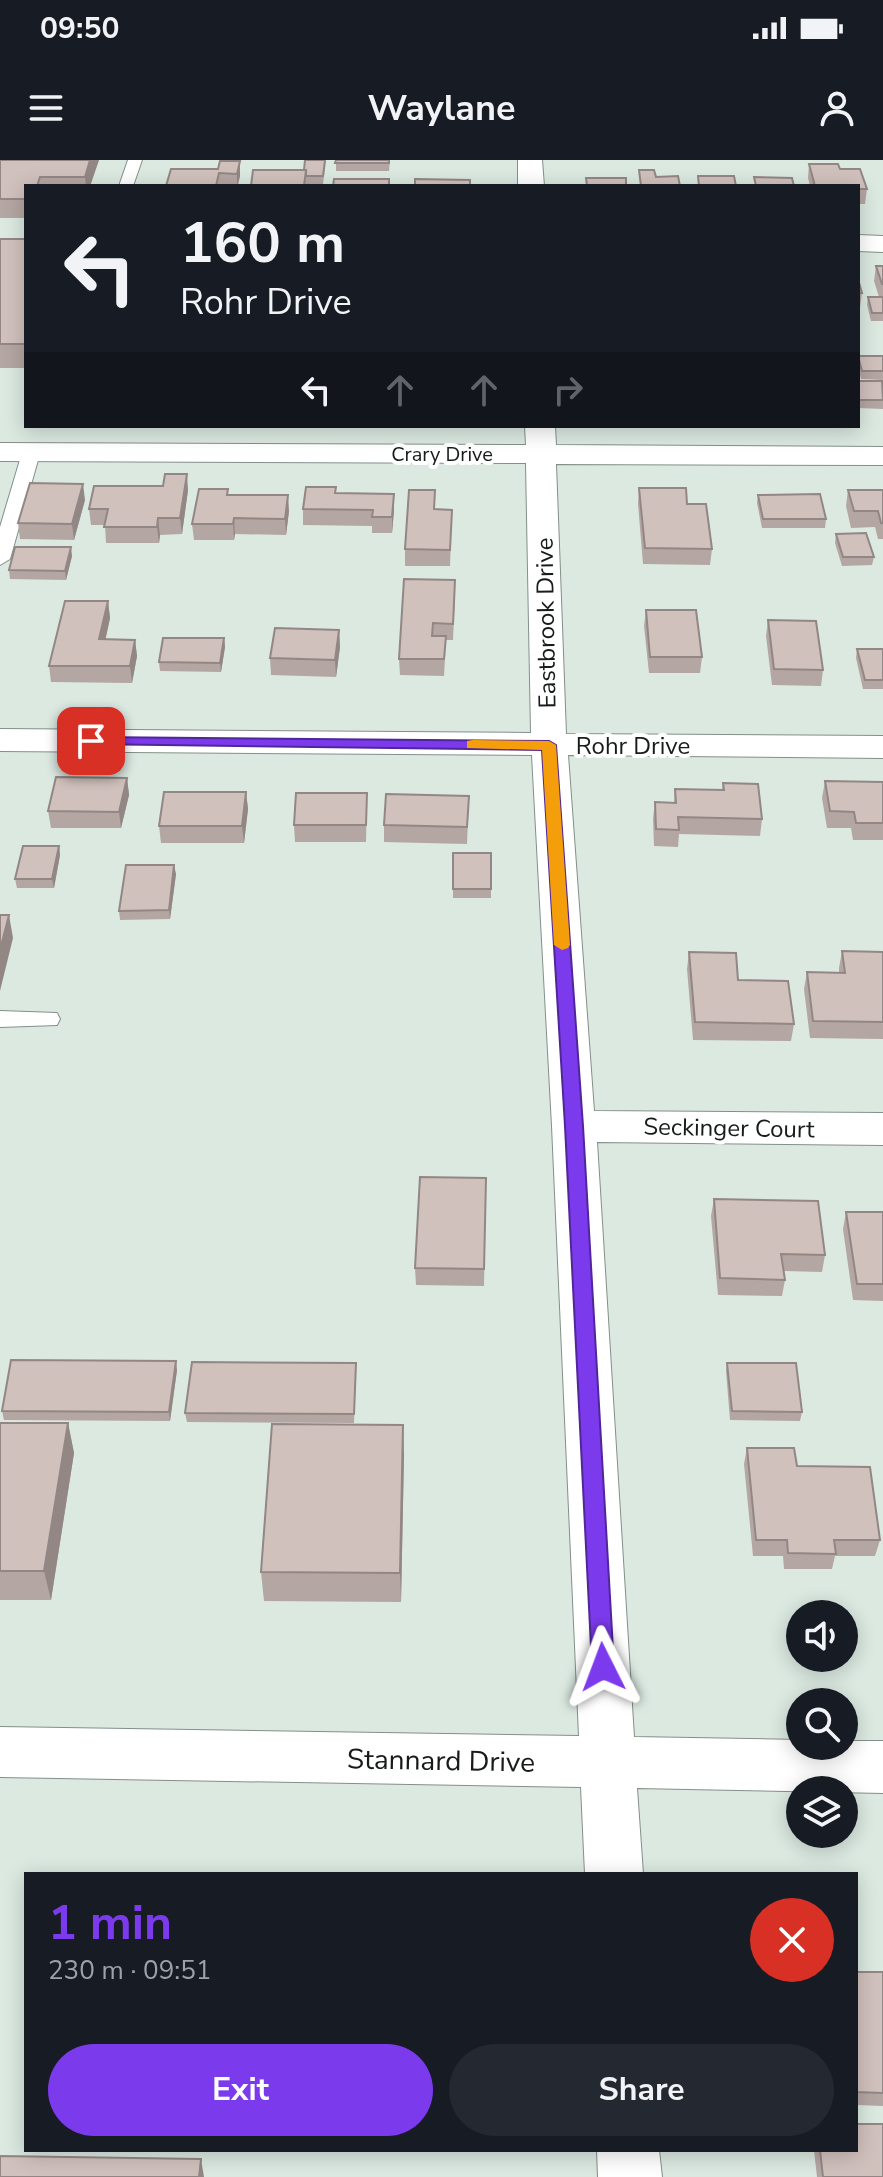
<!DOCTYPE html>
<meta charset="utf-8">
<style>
:root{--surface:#171b24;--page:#242831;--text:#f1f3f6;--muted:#9ea1a6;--accent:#7c3aed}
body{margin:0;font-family:"Nunito Sans",sans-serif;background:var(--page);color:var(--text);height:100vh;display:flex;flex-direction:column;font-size:30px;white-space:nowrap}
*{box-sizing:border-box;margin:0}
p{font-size:26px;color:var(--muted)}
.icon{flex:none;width:44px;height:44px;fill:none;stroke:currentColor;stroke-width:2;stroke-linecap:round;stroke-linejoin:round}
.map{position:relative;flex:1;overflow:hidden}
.panel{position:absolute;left:24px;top:1712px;width:834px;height:280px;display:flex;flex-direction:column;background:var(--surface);border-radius:0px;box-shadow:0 4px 20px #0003}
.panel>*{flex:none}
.top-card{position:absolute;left:24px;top:24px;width:836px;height:244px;border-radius:0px;box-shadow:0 4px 20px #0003;background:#171b24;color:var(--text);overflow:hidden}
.controls{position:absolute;left:786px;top:1440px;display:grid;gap:16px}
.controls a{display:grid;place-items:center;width:72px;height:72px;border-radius:50%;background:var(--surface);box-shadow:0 4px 20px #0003;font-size:40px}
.pin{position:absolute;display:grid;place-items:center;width:68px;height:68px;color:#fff;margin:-34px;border-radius:16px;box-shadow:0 4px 12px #0006}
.me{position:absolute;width:88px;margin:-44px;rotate:357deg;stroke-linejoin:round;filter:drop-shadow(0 0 6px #0008)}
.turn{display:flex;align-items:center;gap:28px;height:168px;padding:0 24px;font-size:36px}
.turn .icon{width:104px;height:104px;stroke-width:2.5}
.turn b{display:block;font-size:56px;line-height:68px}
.lanes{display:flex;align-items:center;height:76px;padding:0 24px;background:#0003;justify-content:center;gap:40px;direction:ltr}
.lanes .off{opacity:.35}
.round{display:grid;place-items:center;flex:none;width:84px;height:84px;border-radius:42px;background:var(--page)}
.overview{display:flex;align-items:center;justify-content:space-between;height:136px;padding:0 24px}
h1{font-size:48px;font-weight:700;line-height:60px;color:var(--accent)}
.cta{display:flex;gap:16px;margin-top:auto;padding:16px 24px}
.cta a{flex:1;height:92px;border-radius:48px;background:var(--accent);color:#fff;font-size:32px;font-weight:700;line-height:92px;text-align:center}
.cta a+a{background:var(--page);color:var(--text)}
.status{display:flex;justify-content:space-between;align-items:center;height:56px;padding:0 40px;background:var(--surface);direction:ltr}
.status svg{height:22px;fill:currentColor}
header{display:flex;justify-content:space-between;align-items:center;height:104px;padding:0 24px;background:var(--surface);font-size:36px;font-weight:700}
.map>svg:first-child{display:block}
</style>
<div class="status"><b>09:50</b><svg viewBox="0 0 49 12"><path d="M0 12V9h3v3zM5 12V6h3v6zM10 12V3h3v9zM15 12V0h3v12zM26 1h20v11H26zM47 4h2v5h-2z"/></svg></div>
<header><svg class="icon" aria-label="menu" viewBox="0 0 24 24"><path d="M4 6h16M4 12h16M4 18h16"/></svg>Waylane<svg class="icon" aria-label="person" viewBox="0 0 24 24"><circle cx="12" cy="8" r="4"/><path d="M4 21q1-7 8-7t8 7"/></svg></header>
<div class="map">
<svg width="883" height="2017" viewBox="0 0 883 2017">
<rect width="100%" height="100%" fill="#dbe9e1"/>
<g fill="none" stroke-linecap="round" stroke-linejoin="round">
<g stroke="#839089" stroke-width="2">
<path id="lane" d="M128 0H142L133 26H119Z
M31 288 40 293 10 399 0 405V367L22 293Z
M0 851 57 853 60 859 57 865 0 867Z"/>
</g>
<g stroke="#839089" stroke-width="2">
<path id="street" d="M518 0H542L544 26H518Z
M858 75 883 76V92L858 91Z
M525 266H555L556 285 883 287V305L556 304 566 574 883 576V598L568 595 594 951 883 953V985L597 982 634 1577 800 1580V1586H844V1581H883V1633L637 1628 643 1714H585L581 1627 0 1617V1567L579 1576 552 966 532 595 0 591V569L531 573 526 303 0 301V283L526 285Z
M597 1990H659L662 2017H598Z"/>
</g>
<use href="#lane" fill="#fff" fill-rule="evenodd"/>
<use href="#street" fill="#fff" fill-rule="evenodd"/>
</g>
<path fill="#b4a6a3" d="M0 0H99L90 26H26V58H0Z
M305 0H326L323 24H306V26H251L304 10Z
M336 0H390L389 11H336Z
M240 1V16L238 26H166Z
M809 4 840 9 867 29 865 44H858V26H810L808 18Z
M0 79H26V208H0Z
M876 106H883V161H871L867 145 868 137H879L874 121Z
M858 119 862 133 860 148H858Z
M858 196H883V220L861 219 858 207Z
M858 221 883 225V249L858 248Z
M163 326 188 330 182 374 160 375 159 383H106L105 365H91L89 349Z
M336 327V333L394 350 392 373H372V366L303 365V349Z
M639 328 687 344 712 389 710 405 643 404 638 344Z
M228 329V335L289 351 286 375 235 374 234 380H194L192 364Z
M848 330H883V379H878L875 367 851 368 846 346Z
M758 335 826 359 825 368H762L757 343Z
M85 340 74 380 20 379 18 363Z
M435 349 452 350 450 406H405V389Z
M836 374 874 397 872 405 842 406 835 383Z
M72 396 66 420 10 419 9 410Z
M455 436 453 480H446L444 516 400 515 399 499Z
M108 441 110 458 105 480H135L137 496 132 523 51 522 49 506Z
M646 450 702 497 700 513H649L644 466Z
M768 460 823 510 821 526 772 525 766 476Z
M339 470 340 487 336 517 271 515 270 498Z
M224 478 225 487 221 512 160 511 159 502Z
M857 489H883V529H863L856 498Z
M127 618 129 635 121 668H51L48 651Z
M825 621 883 622V680H853L851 668H827L822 638Z
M723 623 762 659 760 676 679 674 678 687 654 686 653 659 655 642 674 643 675 629 722 630Z
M246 632 248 649 244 683H161L159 666Z
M367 633 366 682H295L294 665Z
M469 636 467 684 384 682V665Z
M59 686 60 695 54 728H17L15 719Z
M453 693H491V738H453Z
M176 714 170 759 120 760 119 751Z
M842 791 883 792V879L810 878 804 829 807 812H839V808Z
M689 792 738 820 794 864 791 881 693 880 687 809Z
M486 1018 484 1126 416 1125 415 1108Z
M714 1039 825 1095 822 1112 784 1111 785 1120 782 1136 718 1135 711 1056Z
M846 1052H883V1141L853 1140 843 1069Z
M356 1203 354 1263 187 1262 185 1253Z
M727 1203 802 1252 800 1261 730 1260 726 1211Z
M177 1210 170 1261 4 1260 2 1251Z
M0 1263H68L74 1293 51 1440H0Z
M747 1288 797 1306 880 1380 875 1396H835L832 1409H784L783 1396H753L744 1304Z
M404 1295 401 1442 264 1441 261 1412Z
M856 1812H883V1946L856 1945Z
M857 1964 883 2017H817L814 1990H856Z"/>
<path fill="#928784" d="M90 0H99L90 26H86L85 17Z
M240 1V16L237 26V14Z
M187 314 188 330 182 374 180 358Z
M83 324 85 340 74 380 72 364Z
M394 334V350L392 373V357Z
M288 335 289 351 286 375 285 359Z
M158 358 160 375 159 383 157 367Z
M234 358 235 374 234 380 233 364Z
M71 387 72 396 66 420 65 411Z
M108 441 110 458 102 496 99 479Z
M339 470 340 487 336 517 335 500Z
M224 478 225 487 221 512 220 503Z
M135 480 137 496 132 523 130 506Z
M127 618 129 635 121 668 119 652Z
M246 632 248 649 244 683 242 666Z
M59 686 60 695 54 728 52 719Z
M174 705 176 714 170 759 169 750Z
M9 755 13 778 0 831V790Z
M176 1201 177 1210 170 1261 169 1252Z
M68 1263 74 1293 51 1440 44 1411Z
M403 1265 404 1295 401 1442 400 1413Z
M201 1999 204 2017H199Z"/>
<path fill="#d1c1bd" stroke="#928784" stroke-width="2" d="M0 0H90L85 17H40L37 26H26V39H0Z
M305 0H325L323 16H306V10H304Z
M336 0H389V3H335Z
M220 1H240L237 14 219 13 216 26H166L171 9H218Z
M809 4H838L840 9H860L867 29H858V26H815Z
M253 10H306L304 26H251Z
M639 10H654L656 17 678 16 680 26H641Z
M698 16H734L736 26H699Z
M754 17 792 18 794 26H756Z
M586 18H626V26H587Z
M334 19H389V26H333Z
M415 19 470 20V26H415Z
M0 79H26V184H0Z
M876 106H883V124H882Z
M858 119 862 133H858Z
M868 137H883V153H872Z
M858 196H883V211H862Z
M858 221H882L883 240H858Z
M165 314H187L180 358H158L157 367H104L108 349H89L94 326H163Z
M30 323 83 324 72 364 18 363Z
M306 327H336L335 333 394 334 392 357H372L373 350 303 349Z
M639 328H686L687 344H706L712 389 645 388Z
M199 329H228L227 335H288L285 359 234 358 233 364H192Z
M409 330H435L434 349 452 350 450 390 405 389Z
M848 330H883V363H881L878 351H854Z
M820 334 826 359H763L758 335Z
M866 373 874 397H843L836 374Z
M15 387H71L65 411 9 410Z
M404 419 455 420 453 464 433 463 432 476H446L444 499H399Z
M65 441H108L99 479 135 480 130 506H49Z
M646 450H696L702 497H650Z
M768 460 816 461 823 510 774 509Z
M275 468 339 470 335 500 270 498Z
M163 478H224L220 503 159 502Z
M857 489H883V520H865Z
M56 617 127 618 119 652 48 651Z
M825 621 883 622V663H856L854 652 830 651Z
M723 623 758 624 762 659 678 657 679 670 656 669 655 642 676 643 675 629 724 630Z
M164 632H246L242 666H159Z
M296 633H367L366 665H294Z
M386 634 469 636 467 667 384 665Z
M23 686H59L52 719H15Z
M453 693H491V729H453Z
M126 705H174L169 750 119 751Z
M0 755H9L0 790Z
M842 791 883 792V862L813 861 807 812 845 813Z
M689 792 736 793 738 820 788 821 794 864 695 862Z
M420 1017 486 1018 484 1109 415 1108Z
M714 1039 818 1041 825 1095 781 1094 785 1120 720 1118Z
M846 1052H883V1124H857Z
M11 1200 176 1201 169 1252 2 1251Z
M192 1202 356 1203 354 1254 185 1253Z
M727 1203H796L802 1252 732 1251Z
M0 1263H68L44 1411H0Z
M272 1264 403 1265 400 1413 261 1412Z
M747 1288H794L797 1306 870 1307 880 1380H834L836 1394 788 1393 787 1380H756Z
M856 1812H883V1933L856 1932Z
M856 1951 857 1964H883V2017H823L820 1990H856Z
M0 1996 201 1999 199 2017H0Z"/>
<path fill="#7c3aed" stroke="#51269a" stroke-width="2" d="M91 577 549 581 556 585 583 966 614 1507 611 1514 603 1517 595 1514 592 1507 565 966 542 590 86 584V578Z"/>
<path fill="#f59e0b" d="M473 580 549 581 556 585 570 785 568 788 562 790 554 785 542 590 467 588V581Z"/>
<g text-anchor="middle" stroke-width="8" stroke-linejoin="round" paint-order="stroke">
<g font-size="20" fill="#171c19" stroke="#fff">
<text x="442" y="301">Crary Drive</text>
</g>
<g font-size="24" fill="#171c19" stroke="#fff">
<text transform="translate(546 463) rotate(-91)" y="8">Eastbrook Drive</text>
<text x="633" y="594">Rohr Drive</text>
<text transform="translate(729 968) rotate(1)" y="8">Seckinger Court</text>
</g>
<g font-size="28" fill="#171c19" stroke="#fff">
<text transform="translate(441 1600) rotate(1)" y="10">Stannard Drive</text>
</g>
</g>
</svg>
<div class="controls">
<a><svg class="icon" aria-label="sound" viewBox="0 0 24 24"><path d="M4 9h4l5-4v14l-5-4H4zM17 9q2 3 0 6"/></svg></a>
<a><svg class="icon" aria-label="search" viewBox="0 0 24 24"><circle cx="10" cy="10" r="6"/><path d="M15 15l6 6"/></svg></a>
<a><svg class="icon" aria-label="layers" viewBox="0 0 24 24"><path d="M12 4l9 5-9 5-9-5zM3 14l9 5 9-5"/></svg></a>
</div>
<div class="pin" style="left:91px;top:581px;background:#d93025"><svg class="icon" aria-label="arrive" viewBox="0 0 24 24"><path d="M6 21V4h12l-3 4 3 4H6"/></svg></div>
<svg class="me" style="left:603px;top:1507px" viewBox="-20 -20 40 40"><path d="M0-17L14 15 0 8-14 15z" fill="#7c3aed" stroke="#fff" stroke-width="4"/></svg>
<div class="top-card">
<div class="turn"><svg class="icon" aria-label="left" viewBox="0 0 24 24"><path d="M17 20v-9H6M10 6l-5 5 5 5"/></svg><div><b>160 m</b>Rohr Drive</div></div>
<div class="lanes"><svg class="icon" aria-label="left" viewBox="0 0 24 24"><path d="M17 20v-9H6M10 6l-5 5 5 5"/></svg><svg class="icon off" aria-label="ahead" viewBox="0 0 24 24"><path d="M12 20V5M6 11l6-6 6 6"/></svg><svg class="icon off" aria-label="ahead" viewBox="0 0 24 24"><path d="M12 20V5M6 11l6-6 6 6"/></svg><svg class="icon off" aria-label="right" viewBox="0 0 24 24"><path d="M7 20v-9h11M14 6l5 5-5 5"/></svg></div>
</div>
<section class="panel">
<div class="overview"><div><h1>1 min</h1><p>230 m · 09:51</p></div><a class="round" style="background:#d93025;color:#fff"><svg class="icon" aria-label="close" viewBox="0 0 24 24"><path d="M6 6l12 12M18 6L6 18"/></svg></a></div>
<div class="cta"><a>Exit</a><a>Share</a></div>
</section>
</div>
